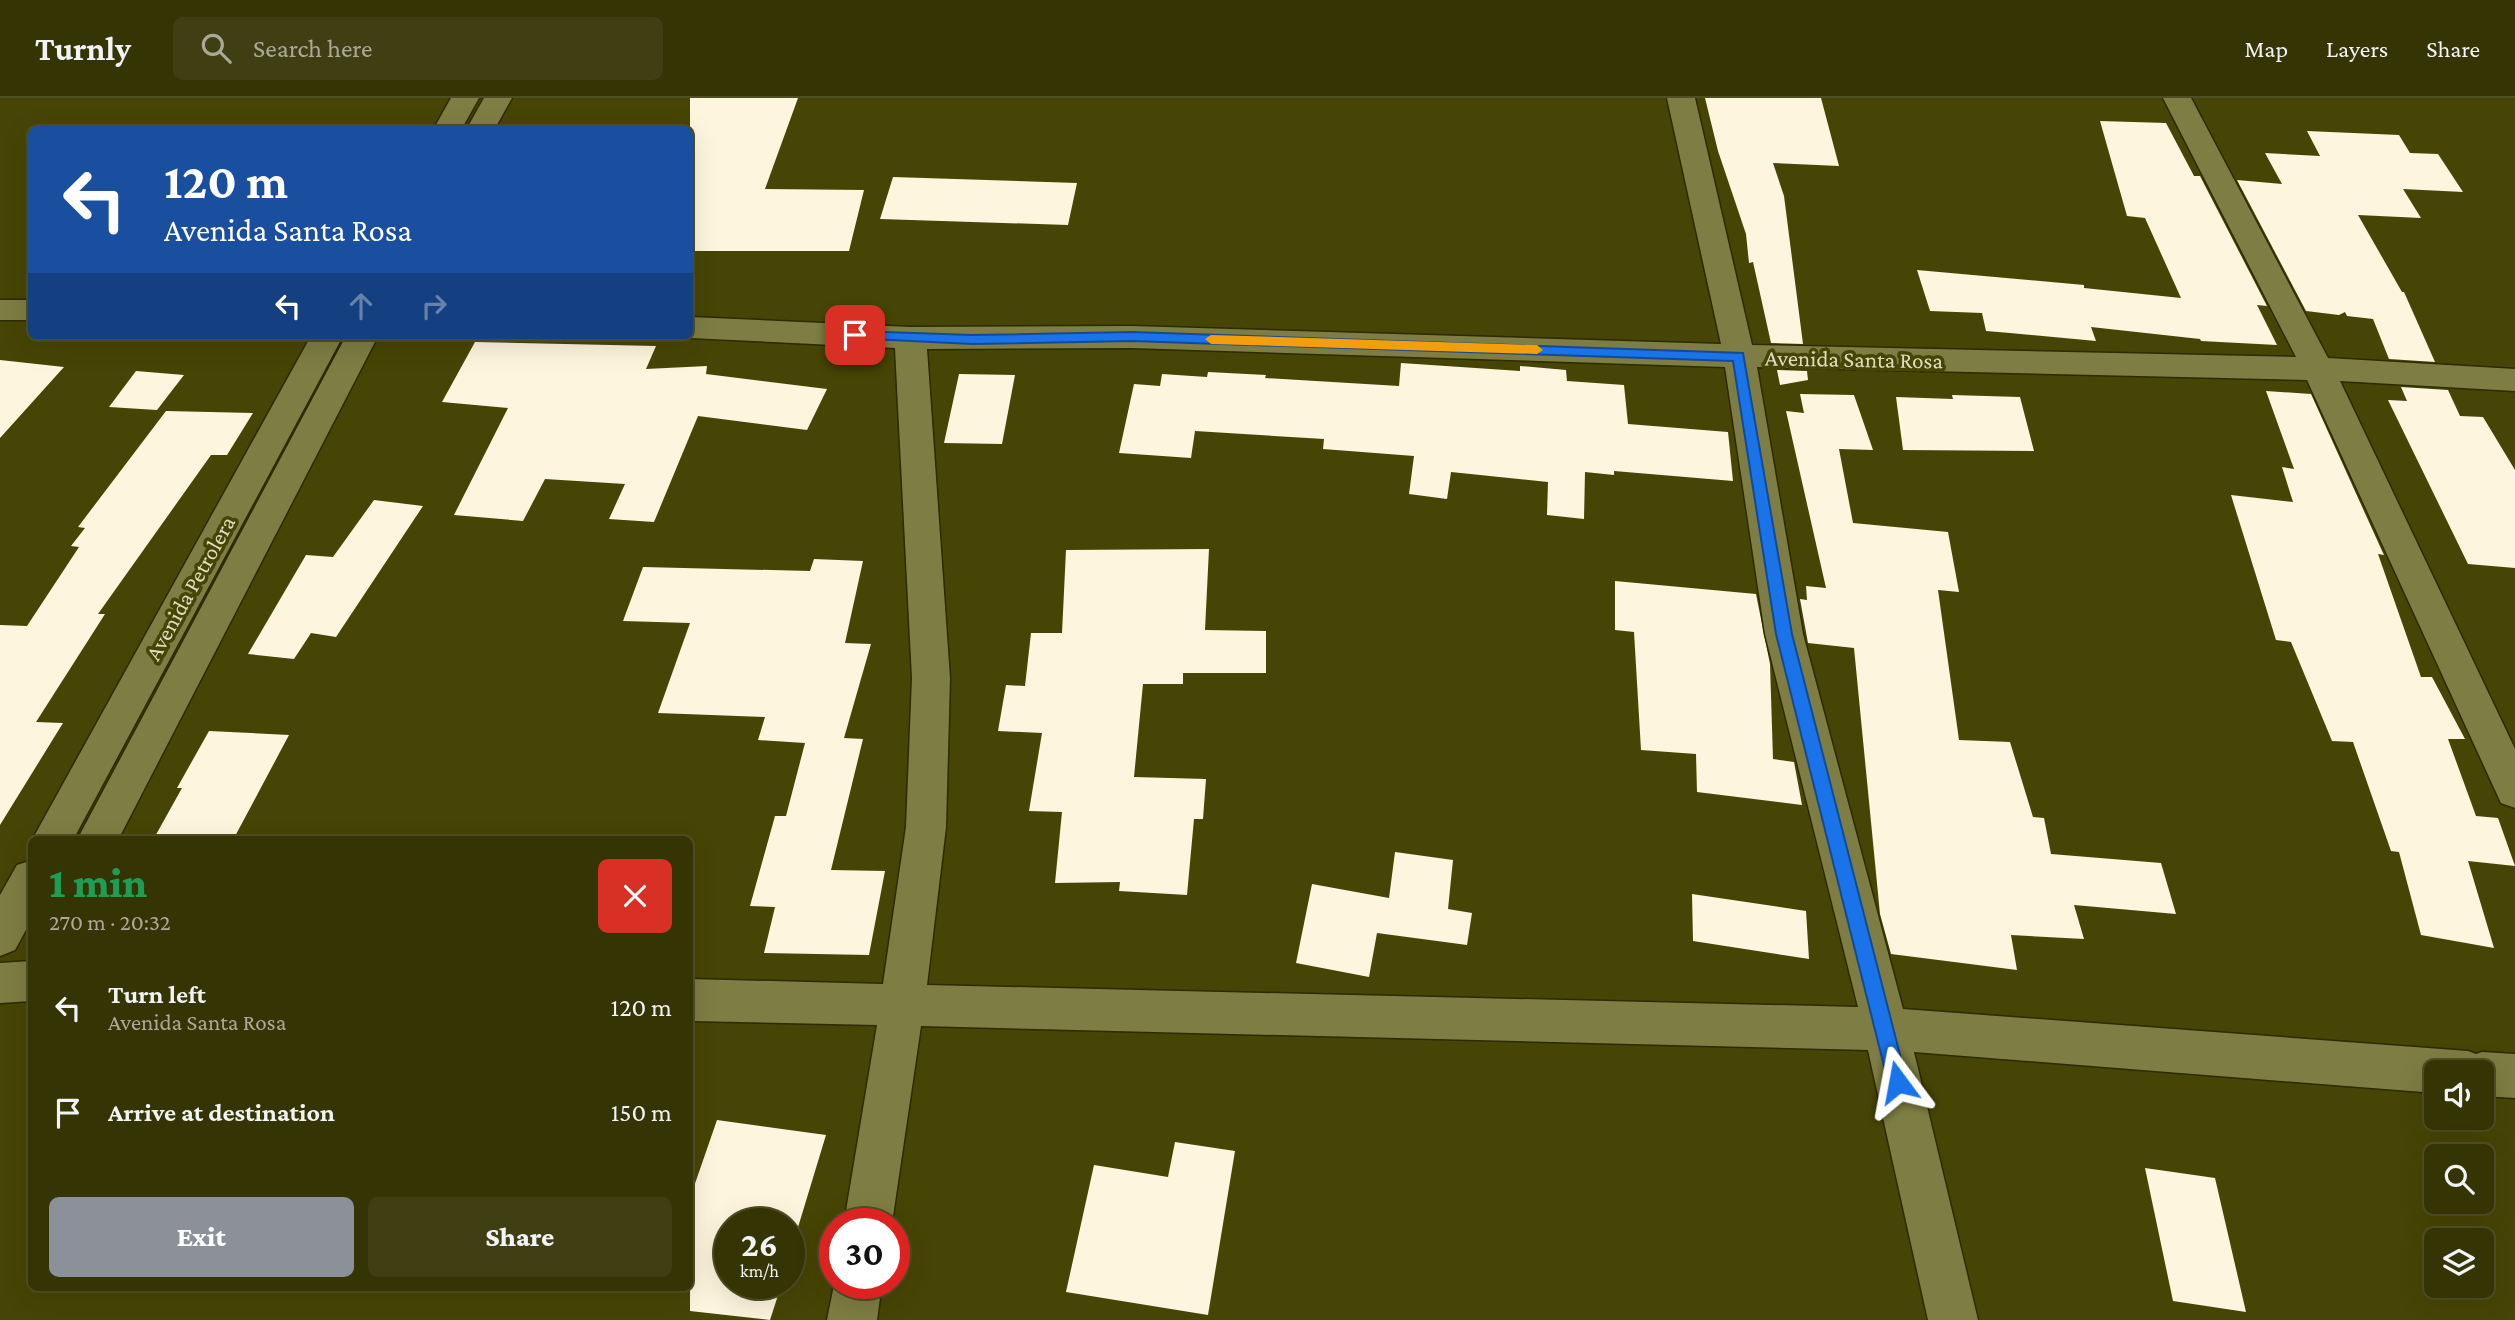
<!DOCTYPE html>
<meta charset="utf-8">
<style>
:root{--surface:#353404;--page:#403f13;--text:#f1f3f6;--muted:#aaaa9a;--line:#4f4f26;--accent:#8c9099}
body{margin:0;font-family:"Crimson Pro",serif;background:var(--page);color:var(--text);height:100vh;display:flex;flex-direction:column;font-size:26px;white-space:nowrap}
*{box-sizing:border-box;margin:0}
p{font-size:23px;color:var(--muted)}
.icon{flex:none;width:38px;height:38px;fill:none;stroke:currentColor;stroke-width:2;stroke-linecap:round;stroke-linejoin:round}
.map{position:relative;flex:1;overflow:hidden}
.panel{position:absolute;left:28px;top:738px;width:665px;height:455px;display:flex;flex-direction:column;background:var(--surface);border-radius:10px;box-shadow:0 7px 28px #0002,0 0 0 2px var(--line)}
.panel>*{flex:none}
.banner{position:absolute;left:28px;top:28px;width:665px;height:214px;border-radius:10px;box-shadow:0 7px 28px #0002,0 0 0 2px var(--line);background:#1a4fa0;color:#fff;overflow:hidden}
.controls{position:absolute;left:2424px;top:962px;display:grid;gap:14px}
.controls a{display:grid;place-items:center;width:70px;height:70px;border-radius:10px;background:var(--surface);box-shadow:0 7px 28px #0002,0 0 0 2px var(--line);font-size:35px}
.speed{position:absolute;left:714px;top:1110px;display:flex;gap:14px;font-size:35px;font-weight:700;text-align:center}
.speed>*{display:grid;place-content:center;width:91px;height:91px;border-radius:50%;background:var(--surface);box-shadow:0 7px 28px #0002,0 0 0 2px var(--line);line-height:1}
.speed small{font-size:18px;font-weight:400}
.speed .limit{border:10px solid #d22;background:#fff;color:#111}
.pin{position:absolute;display:grid;place-items:center;width:60px;height:60px;color:#fff;margin:-30px;border-radius:14px;box-shadow:0 4px 10px #0006}
.me{position:absolute;width:77px;margin:-38px;rotate:347deg;stroke-linejoin:round;filter:drop-shadow(0 0 5px #0008)}
.turn{display:flex;align-items:center;gap:24px;height:147px;padding:0 21px;font-size:32px}
.turn .icon{width:91px;height:91px;stroke-width:2.5}
.turn b{display:block;font-size:49px;line-height:60px}
.lanes{display:flex;align-items:center;height:66px;padding:0 21px;background:#0003;justify-content:center;gap:35px;direction:ltr}
.lanes .off{opacity:.35}
.round{display:grid;place-items:center;flex:none;width:74px;height:74px;border-radius:10px;background:var(--page)}
.summary{display:flex;align-items:center;justify-content:space-between;height:119px;padding:0 21px}
h1{font-size:42px;font-weight:800;line-height:52px;color:#1e9e55}
.action{display:flex;gap:14px;margin-top:auto;padding:14px 21px}
.action a{flex:1;height:80px;border-radius:10px;background:var(--accent);color:#fff;font-size:28px;font-weight:800;line-height:80px;text-align:center}
.action a+a{background:var(--page);color:var(--text)}
ul{padding:0;list-style:none}
li{display:flex;align-items:center;gap:21px;height:105px;padding:0 21px}
li div{flex:1}
li b{display:block;font-size:26px}
li em{font-style:normal}
header{display:flex;align-items:center;gap:42px;box-sizing:border-box;height:98px;padding:0 35px;background:var(--surface);border-bottom:2px solid var(--line)}
header strong{font-size:33px}
nav{display:flex;gap:38px;margin-inline-start:auto;font-size:24px}
.search{width:490px;height:63px;background:var(--page);display:flex;align-items:center;gap:18px;box-sizing:border-box;padding:0 24px;border-radius:10px;color:var(--muted);font-size:26px}
.map>svg:first-child{display:block}
</style>
<header>
<strong>Turnly</strong>
<div class="search"><svg class="icon" aria-label="search" viewBox="0 0 24 24"><circle cx="10" cy="10" r="6"/><path d="M15 15l6 6"/></svg>Search here</div>
<nav><a>Map</a><a>Layers</a><a>Share</a></nav>
</header>
<div class="map">
<svg width="2515" height="1222" viewBox="0 0 2515 1222">
<rect width="100%" height="100%" fill="#474505"/>
<path fill="#fef5de" d="M690 0H798L765 91 864 92 849 153H690Z
M1705 0H1821L1839 68 1773 65 1784 98 1803 246 1771 245 1753 164 1749 165 1746 136 1718 53Z
M2100 23 2166 25 2194 78H2200L2267 208 2257 207 2277 247 2201 243 2200 241 2091 229 2096 243 2010 235 1986 233 1982 215 1930 213 1917 172 2084 187V190L2181 200 2145 120 2127 118Z
M2307 33 2399 37 2410 55 2438 56 2463 94 2403 91 2421 120 2358 117 2402 194H2404L2435 264 2389 261 2373 221 2347 218 2345 214 2339 217 2306 213 2237 82 2282 86 2265 55 2320 58Z
M893 79 1077 85 1068 127 880 121Z
M475 244 656 248 646 271 707 268 706 276 827 291 807 332 698 318 654 424 609 421 625 386 545 381 523 423 454 417 508 310 442 304Z
M0 262 64 269 0 340Z
M1401 265 1520 273V268L1566 272 1567 283 1624 287 1628 326 1728 334 1733 383 1614 373V377L1585 374 1584 421 1547 417 1548 384 1451 374 1447 401 1409 396 1414 358 1323 351 1324 341 1195 333 1191 360 1119 355 1134 286 1160 288 1162 276 1207 279 1208 274 1266 277 1265 280 1399 288Z
M1777 272 1807 273 1808 282 1780 287Z
M136 273 184 277 157 312 109 309Z
M959 276 1015 277 1002 346 944 345Z
M2401 289 2448 292 2460 318 2483 319 2515 372V470L2468 466 2388 302 2407 303Z
M2266 293 2311 296 2383 455 2384 457 2378 456 2421 579H2432L2465 641H2448L2476 718 2498 720 2515 768 2468 763 2494 850 2421 837 2399 754 2391 753 2353 644 2332 643 2291 544 2276 542 2231 397 2293 404 2282 369 2294 371Z
M1800 296 1854 297 1873 352 1839 351 1853 425 1948 434 1959 494 1938 492 1959 642 2010 644 2033 719 2044 720 2051 756 2161 765 2176 816 2074 807 2084 841 2011 837 2017 872 1891 856 1880 816 1854 550 1808 545 1800 501 1807 502 1806 488 1826 490 1786 313 1804 315Z
M1952 297 2020 299 2034 353 1903 352 1896 299 1953 301Z
M166 313 253 315 227 357H211L98 516H105L36 624 63 625 0 727V527L27 528 79 449 71 448 85 430 78 429Z
M374 402 423 408 336 539 311 535 294 561 248 556 306 457 333 459Z
M1209 451 1205 532 1266 533V575H1183V586H1143L1134 679 1206 681 1203 721H1194L1187 797 1119 793 1120 784 1055 785 1062 714 1029 713 1042 635 998 633 1006 587 1025 588 1031 535H1062L1066 452Z
M814 461 863 463 845 545 871 546 844 640 863 641 831 772 885 773 869 857 764 855 775 809 750 808 775 718H786L805 645 758 642 765 619 658 615 690 525 623 523 643 469 810 473Z
M1615 483 1756 496 1770 566 1773 661 1794 664 1802 707 1697 694 1696 656 1641 652 1634 534 1615 532Z
M209 633 289 637 233 742H153L182 690H177Z
M1395 754 1453 762 1448 811 1472 815 1467 847 1377 835 1369 879 1296 865 1312 786 1389 800Z
M1692 796 1806 813 1809 861 1693 843Z
M717 1022 826 1037 789 1159V1125H730V1185H782L770 1222 690 1213V1100Z
M1175 1044 1235 1053 1208 1217 1066 1194 1094 1067 1168 1079Z
M2145 1070 2215 1080 2246 1214 2173 1203Z"/>
<g fill="none" stroke-linecap="round" stroke-linejoin="round">
<g stroke="#2d2b00" stroke-width="3">
<path id="street" d="M451 0H479L461 32H433Z
M484 0H512L494 32H466Z
M1667 0H1695L1752 247 2296 259 2163 0H2191L2328 260 2515 271V293L2340 283 2515 651V710L2501 705 2307 282 1757 269 1803 536 1903 911 2468 953 2476 956 2482 954 2515 956V1000L2482 998V975H2436V995L1914 954 1978 1222H1928L1868 952 921 928 892 1125H844L877 927 690 923V881L883 886 906 729 912 580 895 250 690 240 684 238H690V219L910 229 1132 228 1721 246ZM1132 250 1725 269 1765 536 1858 909 927 887 946 729 950 580 927 251Z
M0 202H32V222H0Z
M311 238H343L73 742H32Z
M346 238H378L118 742H77Z
M32 762V821L15 852 0 858V797L17 767Z
M32 863V903L0 905V865Z
M835 1182V1185H882L877 1222H827Z"/>
</g>
<use href="#street" fill="#7e7d43" fill-rule="evenodd"/>
</g>
<path fill="#1a73e8" stroke="#114b97" stroke-width="2" d="M855 233 972 237 1132 234 1743 255 1792 536 1907 984 1904 991 1898 993 1891 991 1888 984 1776 536 1733 263 1132 243 972 246 851 240 849 237Z"/>
<path fill="#f59e0b" d="M1211 237 1537 247 1543 252 1537 256 1211 246 1205 241Z"/>
<g text-anchor="middle" stroke-width="7" stroke-linejoin="round" paint-order="stroke">
<g font-size="23" fill="#dcddbf" stroke="#474505">
<text transform="translate(1854 261) rotate(1)" y="8">Avenida Santa Rosa</text>
<text transform="translate(190 490) rotate(-61)" y="8">Avenida Petrolera</text>
</g>
</g>
</svg>
<div class="controls">
<a><svg class="icon" aria-label="sound" viewBox="0 0 24 24"><path d="M4 9h4l5-4v14l-5-4H4zM17 9q2 3 0 6"/></svg></a>
<a><svg class="icon" aria-label="search" viewBox="0 0 24 24"><circle cx="10" cy="10" r="6"/><path d="M15 15l6 6"/></svg></a>
<a><svg class="icon" aria-label="layers" viewBox="0 0 24 24"><path d="M12 4l9 5-9 5-9-5zM3 14l9 5 9-5"/></svg></a>
</div>
<div class="speed"><div>26<small>km/h</small></div><div class="limit">30</div></div>
<div class="pin" style="left:855px;top:237px;background:#d93025"><svg class="icon" aria-label="arrive" viewBox="0 0 24 24"><path d="M6 21V4h12l-3 4 3 4H6"/></svg></div>
<svg class="me" style="left:1898px;top:984px" viewBox="-20 -20 40 40"><path d="M0-17L14 15 0 8-14 15z" fill="#1a73e8" stroke="#fff" stroke-width="4"/></svg>
<div class="banner">
<div class="turn"><svg class="icon" aria-label="left" viewBox="0 0 24 24"><path d="M17 20v-9H6M10 6l-5 5 5 5"/></svg><div><b>120 m</b>Avenida Santa Rosa</div></div>
<div class="lanes"><svg class="icon" aria-label="left" viewBox="0 0 24 24"><path d="M17 20v-9H6M10 6l-5 5 5 5"/></svg><svg class="icon off" aria-label="ahead" viewBox="0 0 24 24"><path d="M12 20V5M6 11l6-6 6 6"/></svg><svg class="icon off" aria-label="right" viewBox="0 0 24 24"><path d="M7 20v-9h11M14 6l5 5-5 5"/></svg></div>
</div>
<section class="panel">
<div class="summary"><div><h1>1 min</h1><p>270 m · 20:32</p></div><a class="round" style="background:#d93025;color:#fff"><svg class="icon" aria-label="close" viewBox="0 0 24 24"><path d="M6 6l12 12M18 6L6 18"/></svg></a></div>
<ul>
<li><svg class="icon" aria-label="left" viewBox="0 0 24 24"><path d="M17 20v-9H6M10 6l-5 5 5 5"/></svg><div><b>Turn left</b><p>Avenida Santa Rosa</p></div><em>120 m</em></li>
<li><svg class="icon" aria-label="arrive" viewBox="0 0 24 24"><path d="M6 21V4h12l-3 4 3 4H6"/></svg><div><b>Arrive at destination</b></div><em>150 m</em></li>
</ul>
<div class="action"><a>Exit</a><a>Share</a></div>
</section>
</div>
